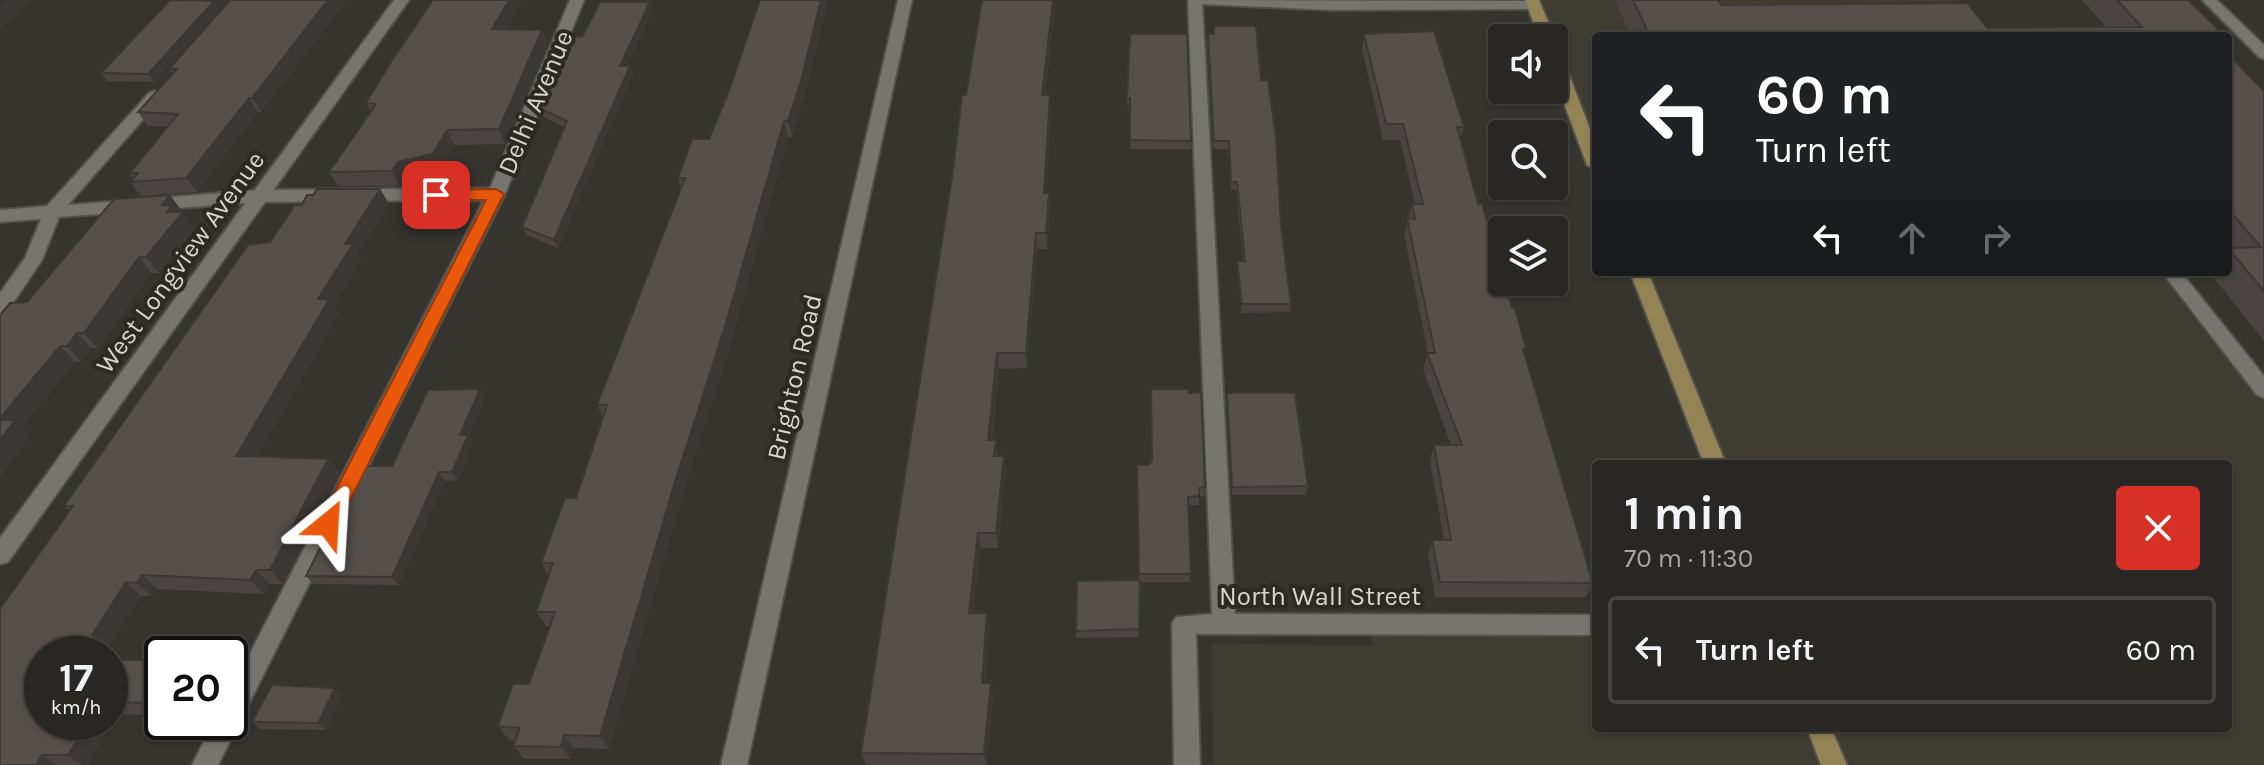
<!DOCTYPE html>
<meta charset="utf-8">
<style>
:root{--surface:#282723;--page:#343330;--text:#f1f3f6;--muted:#a5a5a6;--line:#444441}
body{margin:0;font-family:Karla,sans-serif;background:var(--page);color:var(--text);height:100vh;display:flex;flex-direction:column;font-size:30px;white-space:nowrap}
*{box-sizing:border-box;margin:0}
p{font-size:26px;color:var(--muted)}
.icon{flex:none;width:44px;height:44px;fill:none;stroke:currentColor;stroke-width:2;stroke-linecap:round;stroke-linejoin:round}
.map{position:relative;flex:1;overflow:hidden}
.side{position:absolute;left:1592px;top:460px;width:640px;height:272px;display:flex;flex-direction:column;background:var(--surface);border-radius:8px;box-shadow:0 2px 6px #0004,0 0 0 2px var(--line)}
.side>*{flex:none}
.guide{position:absolute;left:1592px;top:32px;width:640px;height:244px;border-radius:8px;box-shadow:0 2px 6px #0004,0 0 0 2px var(--line);background:#202124;color:#fff;overflow:hidden}
.buttons{position:absolute;left:1488px;top:24px;display:grid;gap:16px}
.buttons a{display:grid;place-items:center;width:80px;height:80px;border-radius:8px;background:var(--surface);box-shadow:0 2px 6px #0004,0 0 0 2px var(--line);font-size:40px}
.speed{position:absolute;left:24px;top:636px;display:flex;gap:16px;font-size:40px;font-weight:700;text-align:center}
.speed>*{display:grid;place-content:center;width:104px;height:104px;border-radius:50%;background:var(--surface);box-shadow:0 2px 6px #0004,0 0 0 2px var(--line);line-height:1}
.speed small{font-size:20px;font-weight:400}
.speed .limit{border:4px solid #111;border-radius:12px;background:#fff;color:#111}
.pin{position:absolute;display:grid;place-items:center;width:68px;height:68px;color:#fff;margin:-34px;border-radius:16px;box-shadow:0 4px 12px #0006}
.me{position:absolute;width:88px;margin:-44px;rotate:27deg;stroke-linejoin:round;filter:drop-shadow(0 0 6px #0008)}
.turn{display:flex;align-items:center;gap:28px;height:168px;padding:0 32px;font-size:36px}
.turn .icon{width:104px;height:104px;stroke-width:2.5}
.turn b{display:block;font-size:56px;line-height:68px}
.lanes{display:flex;align-items:center;height:76px;padding:0 32px;background:#0003;justify-content:center;gap:40px;direction:ltr}
.lanes .off{opacity:.35}
.round{display:grid;place-items:center;flex:none;width:84px;height:84px;border-radius:8px;background:var(--page)}
.head{display:flex;align-items:center;justify-content:space-between;height:136px;padding:0 32px}
h1{font-size:48px;font-weight:700;line-height:60px}
ul{padding:0;list-style:none}
li{display:flex;align-items:center;gap:24px;height:108px;margin:0 16px 12px;padding:0 16px;border:4px solid var(--line);border-radius:8px}
li div{flex:1}
li b{display:block;font-size:30px}
li em{font-style:normal}
.map>svg:first-child{display:block}
</style>
<div class="map">
<svg width="2264" height="765" viewBox="0 0 2264 765">
<rect width="100%" height="100%" fill="#35342f"/>
<path fill="#3f3d32" d="M1533 0H1958L1986 36H1596V156L1554 51V38Z
M1643 272H2176L2264 382V765H1213L1211 643 1373 646 1370 621 1596 617V728H2228V464H1720Z"/>
<g fill="none" stroke-linecap="round" stroke-linejoin="round">
<g stroke="#50504c" stroke-width="4">
<path id="lane" d="M570 0H584L505 194 218 765H192L214 722H230V692L484 200 259 202 59 217 42 260 7 312 0 314V293L25 258 41 219 0 222V210L47 206 149 93 155 91 163 96 161 99 68 205 259 190 490 188Z
M1188 0H1202L1235 614 1596 615V635L1196 634 1200 765H1174L1172 624 1176 617 1212 614Z
M2162 272H2181L2264 376V398L2257 395Z"/>
</g>
<g stroke="#50504c" stroke-width="4">
<path id="street" d="M394 0H409L8 562 0 564V538Z
M898 0H912L747 765H721Z
M1191 0 1534 1 1541 5 1534 9 1333 10 1198 4Z
M2202 0H2217L2264 45V59L2259 57Z"/>
</g>
<g stroke="#50504c" stroke-width="4">
<path id="secondary" d="M1525 0H1539L1555 38 1554 39 1539 38Z
M1554 52 1562 57 1596 144V170L1587 165 1554 77Z
M1630 272H1648L1726 464H1704Z
M1807 728H1831L1847 765H1821Z"/>
</g>
<use href="#lane" fill="#76756f" fill-rule="evenodd"/>
<use href="#street" fill="#76756f" fill-rule="evenodd"/>
<use href="#secondary" fill="#948355" fill-rule="evenodd"/>
</g>
<path fill="#4a4542" d="M230 0H347L261 112H258L197 192 141 196 130 182 133 178 130 173 167 127 148 126 138 112 173 74 169 69Z
M523 0 506 29 542 30 548 44 505 144 454 145 441 168 406 177 400 186H338L329 172 370 111 366 103Z
M982 0H1054L1055 9 1045 95H1050L1051 111 1046 193H1049L1050 209 1047 249H1037L1027 368 999 369 992 440 998 456H1004L1006 471 998 548H981L973 613 989 628 985 683H991L993 697 987 765H866L861 753Z
M1615 0H1718L1721 5 1987 28 2106 27 2082 0H2188L2225 36H1631Z
M214 1 220 9 154 82 107 81 101 73Z
M827 5 804 97 792 137H788L730 346 684 490 609 749 574 748 571 759H524L513 746 515 740H509L498 726 529 684 550 626H546L536 612 549 576 541 563 576 498 603 418 597 405 681 188 678 178 709 139 729 91Z
M653 11 627 66H630L633 75 558 248 527 235 522 227 564 127 540 115 537 107 582 37Z
M1214 26 1261 80 1291 304 1290 312 1242 313 1237 270V261H1243L1236 190H1231L1228 149H1213L1207 42 1208 34H1213Z
M1130 34 1191 141V149H1130V106H1127Z
M1364 34 1464 127 1460 140 1478 204 1526 349 1524 353 1593 583 1586 597H1435L1428 554 1432 540H1444L1430 461 1434 445H1451L1423 369 1428 353 1404 234 1412 204H1415L1400 140H1383L1362 49Z
M2228 54 2264 91V341L2209 272H2228Z
M380 189 389 204 358 253 362 259 333 306 339 314 256 457 328 459 340 473 283 584H269L263 594 157 589 152 596H141L42 654 110 722V660H162V716L117 714 87 765H0L70 511 64 506 270 242 302 205Z
M182 211 181 212 195 228 159 273H151L98 348H91L81 362H75L22 426 31 435 0 477V315L27 302Z
M480 389 485 397 468 436 473 443 458 480 445 481 399 585 313 584 306 576 392 466Z
M1227 393 1308 486 1306 495H1232L1227 402Z
M1151 461 1205 487 1204 496H1199V505H1188L1190 582H1140L1139 637 1076 638V631L1139 580 1137 465H1149Z
M342 696 326 730 260 729 252 722Z"/>
<path fill="#3c3836" d="M5 0H30L0 29V5Z
M328 0H347L261 112 252 98Z
M509 0H523L498 43 492 29Z
M821 0H826L827 5 804 97 792 137 788 121Z
M1053 0H1054L1055 9 1043 111 1042 95Z
M214 1 220 9 154 82 148 74Z
M650 2 653 11 623 75 620 66Z
M542 30 548 44 505 144 499 129Z
M630 66 633 75 558 248 554 240Z
M1050 95 1051 111 1046 209 1044 193Z
M249 98 258 112 197 192 186 178Z
M784 121 788 137 730 346 684 490 609 749 600 736 677 475Z
M447 130 454 145 441 168 406 177 400 186 392 171 398 162Z
M380 189 389 204 358 253 362 259 333 306 339 314 248 470 236 456 345 244Z
M1049 193 1050 209 1047 249 1046 233Z
M170 195 182 211 179 215 183 212 195 228 159 273 146 257 162 205Z
M1036 233 1037 249 1027 368 1026 353Z
M139 257 151 273 98 348 84 333Z
M77 333 91 348 81 362 67 346Z
M60 346 75 362 22 426 31 435 0 477V418Z
M997 353 999 369 990 455 988 440Z
M480 389 485 397 468 436 473 443 458 480 452 472 460 435Z
M1004 456 1006 471 998 548 996 533Z
M328 459 340 473 283 584 270 570Z
M439 472 445 481 399 585 392 577Z
M978 533 981 548 971 627 969 613Z
M256 570 269 584 263 594 250 580Z
M142 575 157 589 152 596 137 583Z
M126 582 141 596 104 654H80Z
M987 613 989 628 984 697 982 683Z
M991 683 993 697 987 765 984 754Z
M335 688 342 696 326 730 318 723Z
M110 710 117 714 87 765H82L68 755 88 722H110Z
M564 735 574 748 571 759 561 747Z
M42 755 57 765H36Z"/>
<path fill="#56504d" stroke="#3c3836" stroke-width="2" d="M170 0 214 1 148 74 101 73Z
M230 0H328L252 98H249L186 178 130 182 138 173H130L178 114 138 112 177 69H169Z
M433 0H509L492 29 542 30 499 129 447 130 433 154 398 162 392 171 329 172 376 104 366 103 391 62Z
M760 0H821L801 81 788 121H784L724 330 677 475 600 736 564 735 561 747 513 746 520 728 498 726 513 684H529L555 612H536L553 563H541L565 498H576L607 405H597L685 178H678L692 139H709L729 91Z
M982 0H1053L1042 95H1050L1044 193H1049L1046 233H1036L1026 353H997L988 440H996L994 456H1004L996 533H978L969 613H987L982 683H991L984 754 861 753 952 177 962 95H966Z
M1633 0H1718L1721 5 1967 3 1987 28 2142 27 2117 0H2188L2225 36H1650Z
M600 2H650L620 66H630L554 240 522 227 567 121 537 107 566 36 582 37Z
M1214 26H1256L1261 80H1268L1276 138 1281 225 1291 304H1242L1237 261H1245L1237 182H1231L1229 141H1214L1208 34H1214Z
M1434 31 1464 127H1457L1478 204H1482L1502 274V282H1504L1512 308H1515L1526 349H1523L1593 583 1440 582 1432 540H1451L1434 445H1462L1427 353H1435L1407 218 1415 219 1412 204H1423L1403 124H1386L1364 34Z
M1130 34H1187L1191 141 1130 140V98H1127Z
M2228 54 2264 91V291L2228 248 2261 247 2228 209Z
M317 189H380L345 244H353L318 299 329 300 236 456 328 459 270 570H256L250 580 142 575 137 583 126 582 80 654H42V722H88L68 755H42L36 765H0V609L73 506H64L248 245 270 242 295 205H302L307 195H313Z
M170 195 162 205H172L167 212H183L146 257H139L84 333H77L67 346H60L0 418V315L10 303 27 302 114 199Z
M480 389 460 435H468L452 472H439L392 577 306 576 362 466H392L428 390Z
M1151 389H1189V393H1201L1205 487 1199 488V496L1188 497 1191 574H1139L1137 465H1149L1152 460Z
M1227 393H1295L1308 486 1232 487Z
M0 420H15L0 440Z
M1140 580 1139 629 1076 631 1077 581Z
M110 660H162V703L110 702Z
M272 685 335 688 318 723 252 722Z"/>
<path fill="#ea580c" stroke="#983908" stroke-width="2" d="M496 189 504 194 335 530 328 533 321 530 318 524 486 200H436L428 195 436 190Z"/>
<g text-anchor="middle" stroke-width="8" stroke-linejoin="round" paint-order="stroke">
<g font-size="26" fill="#d7d6d3" stroke="#2b2a25">
<text transform="translate(535 102) rotate(-67)" y="9">Delhi Avenue</text>
<text transform="translate(180 262) rotate(-54)" y="9">West Longview Avenue</text>
<text transform="translate(794 377) rotate(-77)" y="9">Brighton Road</text>
<text x="1320" y="605">North Wall Street</text>
</g>
</g>
</svg>
<div class="buttons">
<a><svg class="icon" aria-label="sound" viewBox="0 0 24 24"><path d="M4 9h4l5-4v14l-5-4H4zM17 9q2 3 0 6"/></svg></a>
<a><svg class="icon" aria-label="search" viewBox="0 0 24 24"><circle cx="10" cy="10" r="6"/><path d="M15 15l6 6"/></svg></a>
<a><svg class="icon" aria-label="layers" viewBox="0 0 24 24"><path d="M12 4l9 5-9 5-9-5zM3 14l9 5 9-5"/></svg></a>
</div>
<div class="speed"><div>17<small>km/h</small></div><div class="limit">20</div></div>
<div class="pin" style="left:436px;top:195px;background:#d93025"><svg class="icon" aria-label="arrive" viewBox="0 0 24 24"><path d="M6 21V4h12l-3 4 3 4H6"/></svg></div>
<svg class="me" style="left:328px;top:524px" viewBox="-20 -20 40 40"><path d="M0-17L14 15 0 8-14 15z" fill="#ea580c" stroke="#fff" stroke-width="4"/></svg>
<div class="guide">
<div class="turn"><svg class="icon" aria-label="left" viewBox="0 0 24 24"><path d="M17 20v-9H6M10 6l-5 5 5 5"/></svg><div><b>60 m</b>Turn left</div></div>
<div class="lanes"><svg class="icon" aria-label="left" viewBox="0 0 24 24"><path d="M17 20v-9H6M10 6l-5 5 5 5"/></svg><svg class="icon off" aria-label="ahead" viewBox="0 0 24 24"><path d="M12 20V5M6 11l6-6 6 6"/></svg><svg class="icon off" aria-label="right" viewBox="0 0 24 24"><path d="M7 20v-9h11M14 6l5 5-5 5"/></svg></div>
</div>
<section class="side">
<div class="head"><div><h1>1 min</h1><p>70 m · 11:30</p></div><a class="round" style="background:#d93025;color:#fff"><svg class="icon" aria-label="close" viewBox="0 0 24 24"><path d="M6 6l12 12M18 6L6 18"/></svg></a></div>
<ul>
<li><svg class="icon" aria-label="left" viewBox="0 0 24 24"><path d="M17 20v-9H6M10 6l-5 5 5 5"/></svg><div><b>Turn left</b></div><em>60 m</em></li>
</ul>
</section>
</div>
